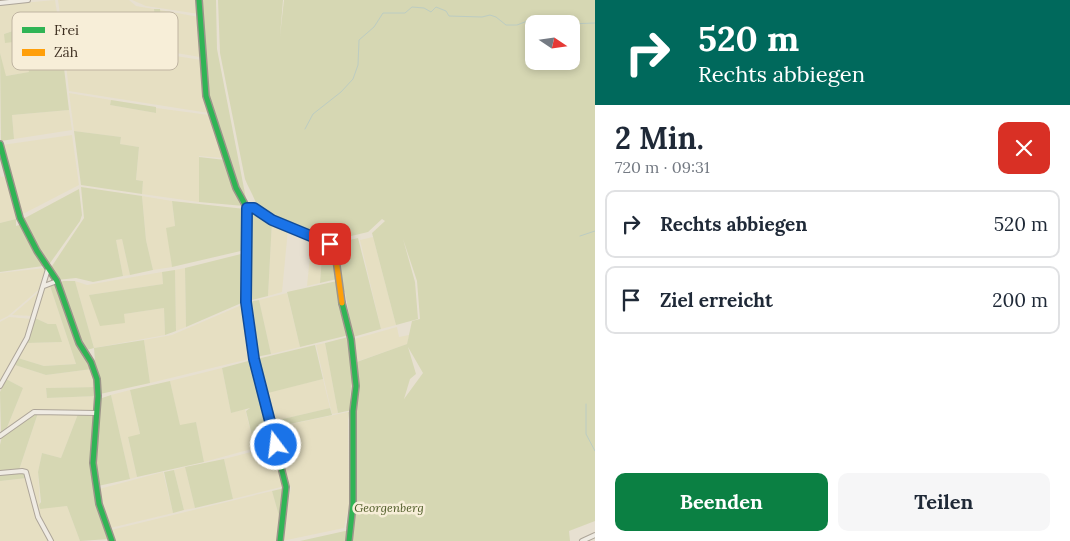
<!DOCTYPE html>
<html lang="de">
<meta charset="utf-8">
<style>
:root{--surface:#fff;--page:#f6f6f7;--text:#1f2937;--muted:#747a83;--line:#e0e1e3;--accent:#0b8043}
body{margin:0;font-family:Lora,serif;background:var(--page);color:var(--text);height:100vh;display:flex;flex-direction:column;font-size:19px;white-space:nowrap}
*{box-sizing:border-box;margin:0}
p{font-size:16px;color:var(--muted)}
.icon{flex:none;width:28px;height:28px;fill:none;stroke:currentColor;stroke-width:2;stroke-linecap:round;stroke-linejoin:round}
.map{position:relative;flex:1;overflow:hidden}
.details{display:flex;flex-direction:column;background:var(--surface);width:475px}
.details>*{flex:none}
.top-card{background:#00695c;color:#fff;overflow:hidden}
.needle{width:32px;rotate:103deg}
.tools{position:absolute;left:525px;top:15px;display:grid;gap:10px}
.tools a{display:grid;place-items:center;width:55px;height:55px;border-radius:10px;background:var(--surface);box-shadow:0 2px 8px #0003;font-size:25px}
.pin{position:absolute;display:grid;place-items:center;width:42px;height:42px;color:#fff;margin:-21px;border-radius:10px;box-shadow:0 2px 8px #0006}
.me{position:absolute;width:55px;margin:-28px;rotate:345deg;stroke-linejoin:round;filter:drop-shadow(0 0 4px #0008)}
.turn{display:flex;align-items:center;gap:18px;height:105px;padding:0 20px;font-size:22px}
.turn .icon{width:65px;height:65px;stroke-width:2.5}
.turn b{display:block;font-size:35px;line-height:42px}
.round{display:grid;place-items:center;flex:none;width:52px;height:52px;border-radius:10px;background:var(--page)}
.overview{display:flex;align-items:center;justify-content:space-between;height:85px;padding:0 20px}
h1{font-size:30px;font-weight:700;line-height:38px}
.primary-button{display:flex;gap:10px;margin-top:auto;padding:10px 20px}
.primary-button a{flex:1;height:58px;border-radius:10px;background:var(--accent);color:#fff;font-size:20px;font-weight:700;line-height:58px;text-align:center}
.primary-button a+a{background:var(--page);color:var(--text)}
ul{padding:0;list-style:none}
li{display:flex;align-items:center;gap:15px;height:68px;margin:0 10px 8px;padding:0 10px;border:2px solid var(--line);border-radius:10px}
li div{flex:1}
li b{display:block;font-size:19px}
li em{font-style:normal}
main{display:flex;flex:1;min-height:0}
.map>svg:first-child{display:block}
</style>
<main>
<div class="map">
<svg width="595" height="541" viewBox="0 0 595 541">
<rect width="100%" height="100%" fill="#e7e0d1"/>
<path fill="#e6dfc2" d="M55 0 59 26 16 30 4 34 22 41 30 72 5 76 0 53V5Z
M58 0H129L136 6 154 9 158 50 63 36Z
M132 0H198L199 14 146 6Z
M160 10 199 17 200 57 164 51Z
M63 38 201 60 209 113 69 91Z
M69 93 111 100 110 105 156 113V108L209 115 223 158 199 156V202L142 194 143 181 136 180 139 147 120 144 121 137 74 131Z
M69 110 72 130 14 139 12 115Z
M72 135 79 185 21 215 2 145Z
M0 174 1 177 8 176 20 218 0 223Z
M142 196 172 201 175 227 167 228 172 267 153 270 146 240Z
M272 221 288 229 282 292 268 296Z
M312 236 323 241 320 283 307 286Z
M373 237 396 325 381 329 360 240Z
M122 239 130 275 123 276 116 240Z
M45 268 47 270 43 286 8 316 0 320V273Z
M185 268 186 327 176 331 175 270Z
M162 272 163 284 89 295 124 314 164 308 165 335 94 348 75 281 87 285Z
M49 283 76 364 44 366 18 358 27 343 62 342 48 324 35 318 45 287Z
M41 290 33 316 12 315Z
M287 293 300 347 271 354 259 300Z
M244 304 246 305 253 358 150 383 144 340 172 335Z
M9 317 32 319 24 341 0 384V322Z
M397 327 399 337 409 335 407 344 356 362 352 341 354 339Z
M325 343 338 413 332 414 316 345Z
M15 365 46 375 92 369 97 387 46 388 47 398 97 396 96 411 33 410 6 430 23 388 6 379Z
M222 368 231 413 245 409 255 448 204 462 196 422 180 426 170 381Z
M323 379 330 408 270 422 262 394Z
M130 390 140 435 128 438 137 477 130 479 111 395Z
M348 412 349 507 344 528 282 541 291 487 288 486 273 428Z
M38 413 78 414 61 458 42 453 38 472 40 508 67 506 80 541H53L41 522 27 472 19 470Z
M275 446 285 486 233 499 224 459Z
M185 467 195 508 184 510 174 470Z
M163 472 173 513 110 528 99 489Z
M27 478 39 522 50 541H0V481Z
M272 491 281 523 279 541H114L111 530Z"/>
<path fill="#d6d7b3" fill-rule="evenodd" d="M202 0H216L217 49 247 204 237 187 207 95Z
M218 0H283L280 36 284 0H595V521L569 531 570 541H349V528H346C353 491 354 450 348 412L352 413 354 456V365L350 397 352 410 338 413 325 343 348 337 354 363 407 344 412 321 420 319 417 281 403 239 415 282 418 319 396 325 372 233 385 221 382 219 368 232 330 241 272 219 257 207C257 202 248 187 245 179L220 53ZM534 24H571V61H534ZM408 347 423 373 404 399 410 379 416 374Z
M154 9H160L164 51 158 50Z
M59 26 69 110 12 115 14 139 1 141 0 53 6 76 29 72 22 41 5 43 4 34 16 30Z
M111 100 156 107V113L110 105Z
M74 131 121 137 120 144 139 147 136 180 143 181 142 194 81 185Z
M199 157 225 160 244 206 199 202Z
M81 187 142 196 146 240 153 270 130 275 122 239 116 240 123 276 93 282 76 278 57 280 50 269 84 218Z
M79 189 82 215 80 221 48 266 23 219Z
M172 201 245 209V250L172 267 166 228 175 226Z
M249 210H254L272 221 268 296 248 301Z
M16 219V226L22 224 43 266 0 272V223Z
M358 238 381 329 353 337 345 292H342L333 244Z
M323 242 332 247 337 279 320 283Z
M245 253 246 301 186 327 185 268Z
M175 270 176 331 165 335 164 308 124 314 125 323 100 326 89 295 163 284 162 272Z
M63 281H75L94 348 144 340 150 383 100 394 93 362 95 361 94 348 83 351 60 283Z
M337 281 349 335 300 347 287 292Z
M49 283H56L68 320 92 369 46 375 15 365 18 358 44 366 76 364Z
M259 300 271 354 256 357 248 302Z
M35 318 48 324H56L62 342 27 343Z
M315 345 323 379 264 394 257 359Z
M252 360 275 444 255 448 246 411 250 408 231 413 222 368Z
M6 379 23 388 6 430 1 433 0 392Z
M170 381 180 425 196 422 204 462 137 477 128 437 140 434 130 390Z
M98 387V396L47 398 46 388Z
M111 395 130 479 98 486 95 443 99 399Z
M330 408 332 415 271 428 270 422Z
M38 413 19 470 0 473V445L2 436Z
M78 414 95 416 96 493 109 539 80 541 67 506 40 509 39 505 41 502 38 472 42 453 61 458Z
M224 459 233 499 195 508 185 467Z
M174 470 184 510 173 513 164 472Z
M23 472 27 478 0 481V475Z
M285 488 281 523 272 491Z
M345 531H348V541H300Z"/>
<g fill="none" stroke-linecap="round" stroke-linejoin="round">
<path stroke="#bcccc2" stroke-width="1" d="M570 24 595 23
M305 129 313 114 341 92 353 79 358 65 359 40 374 27 383 13H405L412 7 424 8 431 12 436 7 446 11 449 16 482 17 490 15 496 17 506 25H517L530 20 554 24
M580 236 595 231
M586 404V434L595 451"/>
<g stroke="#ada599" stroke-width="6">
<path id="street" d="M0 3 28 0
M44 286 57 281
M0 386 27 338 48 269
M0 436 34 412 96 413
M0 473 22 471 26 472 38 517 51 541
M582 541 595 535"/>
</g>
<g stroke="#9c958a" stroke-width="8">
<path id="fast" d="M199 0 206 96 236 188 247 208 246 302 254 359 286 487 280 541
M0 144 20 218 37 251 57 281 79 343 91 362 97 379 98 396 93 463 99 504 112 541
M342 303 351 339 356 386 353 411V504L349 541"/>
</g>
<g stroke="#9c958a" stroke-width="8">
<path id="slow" d="M247 208H254L272 220 331 244 335 252 342 303"/>
</g>
<use href="#street" stroke="#efebe3" stroke-width="4"/>
<use href="#fast" stroke="#30b455" stroke-width="5"/>
<use href="#slow" stroke="#ff9f0a" stroke-width="5"/>
</g>
<g fill="none" stroke-linecap="round" stroke-linejoin="round">
<g stroke="#114b97" stroke-width="12">
<path id="route" d="M276 445 254 359 246 302 247 208H254L272 220 330 244"/>
</g>
<use href="#route" stroke="#1a73e8" stroke-width="9"/>
</g>
<g text-anchor="middle" stroke-width="5" stroke-linejoin="round" paint-order="stroke">
<g font-size="12" font-style="italic" fill="#4d5a26" stroke="#f7eed8">
<text x="389" y="512">Georgenberg</text>
</g>
</g>
<rect x="12" y="12" width="166" height="58" rx="8" fill="#f7eed8" stroke="#bfb4a1" stroke-width="1"/>
<rect x="22" y="27" width="23" height="6" fill="#30b455"/>
<rect x="22" y="49" width="23" height="7" fill="#ff9f0a"/>
<g font-size="14" fill="#3d2e20">
<text x="54" y="35">Frei</text>
<text x="54" y="57">Zäh</text>
</g>
</svg>
<div class="tools">
<a><svg class="needle" viewBox="-14 -14 28 28"><path d="M0-13l5 13h-10z" fill="#e53935"/><path d="M0 13l5-13h-10z" fill="#747a83"/></svg></a>
</div>
<div class="pin" style="left:330px;top:244px;background:#d93025"><svg class="icon" aria-label="arrive" viewBox="0 0 24 24"><path d="M6 21V4h12l-3 4 3 4H6"/></svg></div>
<svg class="me" style="left:276px;top:445px" viewBox="-20 -20 40 40"><circle r="17" fill="#1a73e8" stroke="#fff" stroke-width="3"/><path d="M0-11L8 9 0 5-8 9z" fill="#fff"/></svg>
</div>
<section class="details">
<div class="top-card">
<div class="turn"><svg class="icon" aria-label="right" viewBox="0 0 24 24"><path d="M7 20v-9h11M14 6l5 5-5 5"/></svg><div><b>520 m</b>Rechts abbiegen</div></div>
</div>
<div class="overview"><div><h1>2 Min.</h1><p>720 m · 09:31</p></div><a class="round" style="background:#d93025;color:#fff"><svg class="icon" aria-label="close" viewBox="0 0 24 24"><path d="M6 6l12 12M18 6L6 18"/></svg></a></div>
<ul>
<li><svg class="icon" aria-label="right" viewBox="0 0 24 24"><path d="M7 20v-9h11M14 6l5 5-5 5"/></svg><div><b>Rechts abbiegen</b></div><em>520 m</em></li>
<li><svg class="icon" aria-label="arrive" viewBox="0 0 24 24"><path d="M6 21V4h12l-3 4 3 4H6"/></svg><div><b>Ziel erreicht</b></div><em>200 m</em></li>
</ul>
<div class="primary-button"><a>Beenden</a><a>Teilen</a></div>
</section>
</main>
